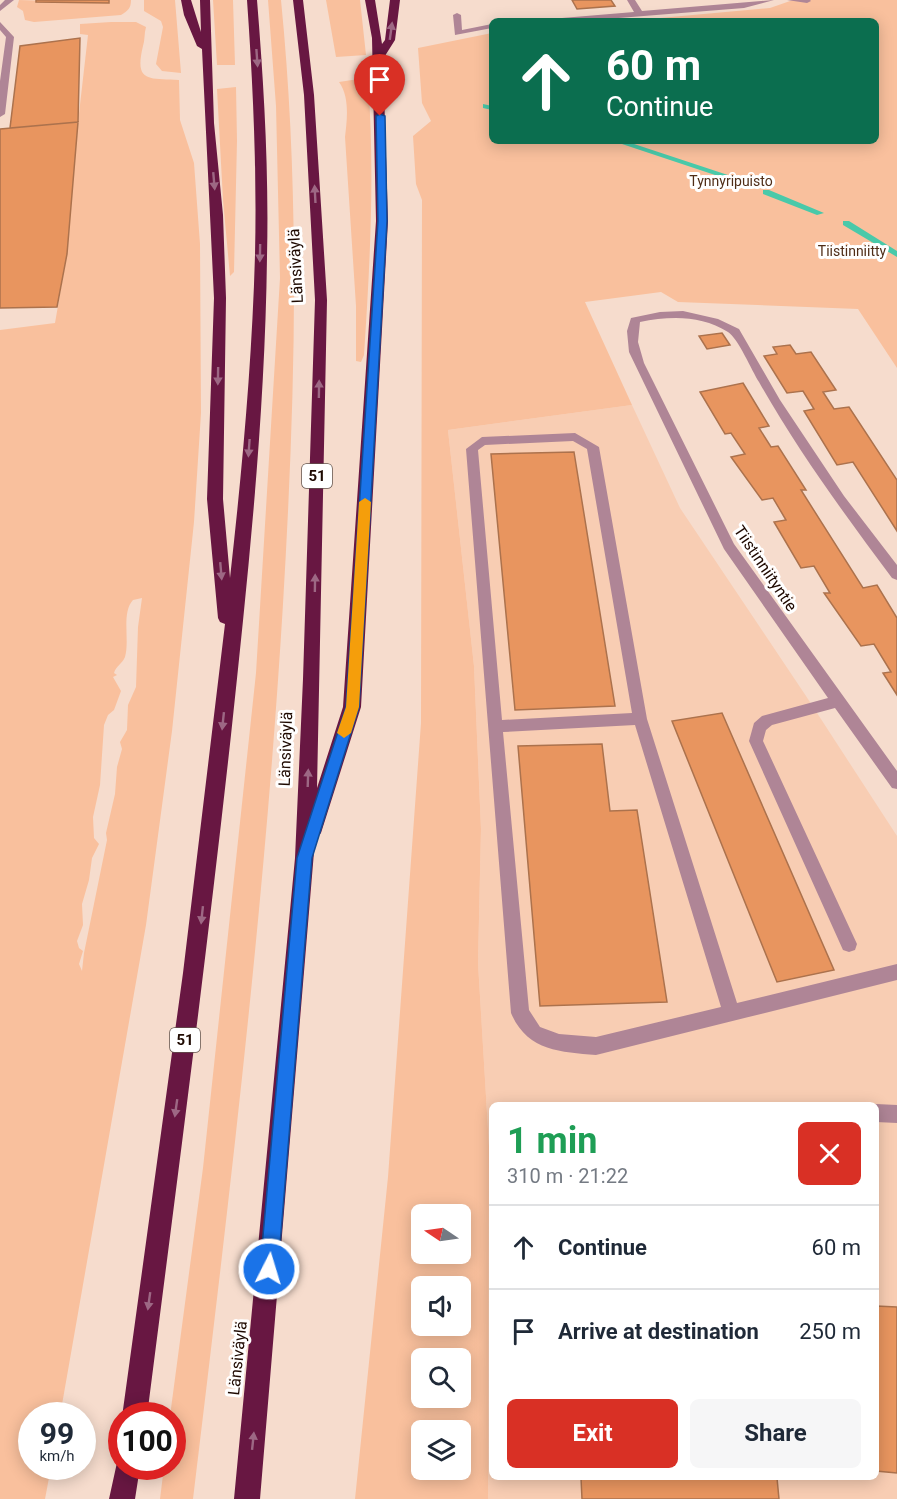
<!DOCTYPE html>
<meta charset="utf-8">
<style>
:root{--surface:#fff;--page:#f6f6f7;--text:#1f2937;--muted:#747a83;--line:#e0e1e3;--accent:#d93025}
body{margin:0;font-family:Roboto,sans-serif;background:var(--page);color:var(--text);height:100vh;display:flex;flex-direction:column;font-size:22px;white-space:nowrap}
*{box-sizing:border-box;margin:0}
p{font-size:20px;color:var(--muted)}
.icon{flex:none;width:33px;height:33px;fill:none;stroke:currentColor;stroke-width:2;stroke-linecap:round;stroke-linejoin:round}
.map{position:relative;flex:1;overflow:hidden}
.side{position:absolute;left:489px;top:1102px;width:390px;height:378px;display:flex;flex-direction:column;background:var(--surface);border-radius:9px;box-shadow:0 3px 15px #0003}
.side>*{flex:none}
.guide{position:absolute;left:489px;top:18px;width:390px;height:126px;border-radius:9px;box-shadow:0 3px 15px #0003;background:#0b6e4f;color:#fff;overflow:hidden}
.needle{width:39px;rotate:283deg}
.buttons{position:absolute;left:411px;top:1204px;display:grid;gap:12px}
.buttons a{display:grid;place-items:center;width:60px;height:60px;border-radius:9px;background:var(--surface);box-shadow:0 3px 15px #0003;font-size:30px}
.speed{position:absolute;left:18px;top:1402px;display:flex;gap:12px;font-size:30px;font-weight:700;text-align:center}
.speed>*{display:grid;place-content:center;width:78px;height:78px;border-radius:50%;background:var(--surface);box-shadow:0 3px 15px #0003;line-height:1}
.speed small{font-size:15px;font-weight:400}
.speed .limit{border:9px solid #d22;background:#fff;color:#111}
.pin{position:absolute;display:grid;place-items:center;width:51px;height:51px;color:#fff;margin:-62px -26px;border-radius:50% 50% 50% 0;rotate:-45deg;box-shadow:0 0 6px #0007}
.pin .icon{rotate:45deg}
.me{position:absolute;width:66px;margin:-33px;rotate:5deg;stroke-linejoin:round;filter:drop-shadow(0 0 4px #0008)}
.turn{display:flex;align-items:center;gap:21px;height:126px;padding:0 18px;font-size:27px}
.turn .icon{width:78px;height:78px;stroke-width:2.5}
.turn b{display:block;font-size:42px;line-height:51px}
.round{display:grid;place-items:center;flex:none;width:63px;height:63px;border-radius:9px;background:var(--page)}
.head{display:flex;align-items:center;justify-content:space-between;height:102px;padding:0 18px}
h1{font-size:36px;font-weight:700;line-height:45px;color:#1e9e55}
.action{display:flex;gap:12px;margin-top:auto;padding:12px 18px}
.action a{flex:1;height:69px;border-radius:9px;background:var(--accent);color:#fff;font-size:24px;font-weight:700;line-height:69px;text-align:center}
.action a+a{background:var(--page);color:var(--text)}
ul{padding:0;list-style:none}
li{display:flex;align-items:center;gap:18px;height:84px;padding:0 18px;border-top:2px solid var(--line)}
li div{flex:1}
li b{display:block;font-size:22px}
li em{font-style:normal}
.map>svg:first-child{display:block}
</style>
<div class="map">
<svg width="897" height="1499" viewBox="0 0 897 1499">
<rect width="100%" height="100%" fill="#f6dccd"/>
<path fill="#f8cdb3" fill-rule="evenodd" d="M632 405 680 508 806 696 897 836V1499H488L489 1146 478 963 481 829 474 666 448 430ZM492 1106H876V1478H492Z"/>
<path fill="#f9c09d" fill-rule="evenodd" d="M19 0 109 3V0H131C131 8 128 11 121 15L34 22 25 20 23 11 17 7Z
M144 0H175L181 73 162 71 156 64 163 27 161 21 144 11Z
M213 0H233L235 65H217Z
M268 0H281C301 201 295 402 283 604 265 903 229 1201 193 1499H160L164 1467H172V1416H170L203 1168 256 673 280 278 276 106Z
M326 0H360L366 55 336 57Z
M793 0H897V368L858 309 678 302 661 292 585 302 632 405 448 430 474 666 481 829 478 963 489 1146 488 1499H355L388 1177 421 723 422 200 416 184 413 136 431 121 422 103 418 48 492 33V141H876V21H627L770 8ZM422 1215H460V1254H422ZM422 1287H460V1326H422ZM422 1359H460V1398H422ZM422 1431H460V1470H422Z
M111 22H136L146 27C144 34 145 40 143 46 134 83 149 78 179 80L180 120 194 163 200 244 201 413 194 522 172 731 146 925 60 1416H32V1467H51L45 1499H0V330L55 323 67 254 78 122 88 35 80 34V24ZM142 598 138 627 136 687 128 705 127 730 120 742 122 749 117 767 115 794 106 833 107 840 84 953 82 971 79 964 83 951 79 948 77 941 83 925 82 904 89 880 92 858 99 844 94 838 93 817 100 785 104 725 108 715 114 710 121 691 113 677 117 675 114 673C116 666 122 664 125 657 130 640 121 613 133 600Z
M352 80 368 81C375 173 370 264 364 355L361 362 356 361V306L345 137C347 120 350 97 339 82Z
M236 87 237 141 234 272 230 276 223 200 217 89Z"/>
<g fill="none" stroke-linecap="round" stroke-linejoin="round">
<path fill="#49c9a9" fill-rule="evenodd" d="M483 104 492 106V110L483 108Z
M613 141H625L746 181 739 183Z
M763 190H769L824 213 817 215 763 194Z
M843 221H849L897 251V257L843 225Z"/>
</g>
<path fill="#e8955f" stroke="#ac724d" stroke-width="1.5" d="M36 0H109V3L36 2Z
M572 0H611L615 6 577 9Z
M80 38 78 122 10 128 20 46Z
M78 122 67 254 57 307 0 308V129Z
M722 333 730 345 707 349 699 336Z
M790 345 796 354 811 352 836 390 823 392 834 409 849 407 897 480V531L853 462 837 465 804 411 814 409 803 391 787 393 764 356 777 354 773 347Z
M743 383 769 426 759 428 771 447 778 446 806 490H801L863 588 877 585 897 618V695L883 673 891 672 874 644 861 646 824 593H830L814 566 801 568 774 522 786 520 773 498 762 500 731 457 745 454 731 433 725 434 700 392Z
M574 452 615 706 515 710 491 454Z
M722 713 834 970 777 982 672 721Z
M602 744 610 811 637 810 667 1002 540 1006 518 746Z
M876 1306 897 1307V1473L876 1471Z
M581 1478H777L779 1499H582Z"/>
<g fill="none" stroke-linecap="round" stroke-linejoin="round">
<path fill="#af8596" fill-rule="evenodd" d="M5 0H14L0 11V5Z
M627 0H635L642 11 774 0 744 8 581 21H546L550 19 634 12Z
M787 0H810L811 1 807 3Z
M457 13 461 15 462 30 492 24V28L455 35 453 15Z
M0 22 14 37 5 114 0 117V81L6 37 0 30Z
M683 311 718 319 739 329 780 400 844 496 897 565V580L892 578C845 515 798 451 759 382 752 371 738 338 728 332 701 315 670 316 640 322L638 342 644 363 734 544 897 771V789L892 788 835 708 772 725 766 730 763 741 857 944 855 950 849 952 843 950 749 741 754 723 762 716 828 698 724 549 629 352 627 331 631 318 660 312Z
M575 433 599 447 647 719 737 1003 897 964V980L596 1055C560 1052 527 1051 511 1013L466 449 482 437ZM573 441 587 449 632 713 502 720 478 450 485 445ZM635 725 721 1007 596 1037 559 1034 540 1027 529 1010 503 732Z
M876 1104 897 1105V1123L876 1122V1106H872Z"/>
<path fill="#681742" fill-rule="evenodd" d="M181 0H191L201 32 200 0H210L214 123 223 215 226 298 223 499 230 578C242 471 252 363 255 255 257 170 253 85 247 0H257C264 86 269 171 267 257 265 417 248 576 231 735 206 962 176 1189 147 1416L122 1417 183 973 225 624 220 622 218 618 207 499 214 298 202 49 197 46 184 15Z
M293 0H303L314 95 327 300 317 788 343 707 376 221 372 38 365 0H375L382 44 385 40 390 0H400L395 40 383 59 388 221 361 707 321 833 315 840 260 1499H234L295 858 303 679 315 300 304 95Z
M122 1456V1467H140L135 1499H109L118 1458Z"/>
</g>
<defs><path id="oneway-solid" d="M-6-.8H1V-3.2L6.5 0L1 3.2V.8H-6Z" transform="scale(1.5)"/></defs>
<g fill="#9d6884">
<use href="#oneway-solid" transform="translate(391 31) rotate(-82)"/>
<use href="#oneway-solid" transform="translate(257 58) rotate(86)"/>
<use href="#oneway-solid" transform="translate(214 181) rotate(85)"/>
<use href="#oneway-solid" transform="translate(315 194) rotate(-93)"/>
<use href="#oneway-solid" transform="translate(260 253) rotate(91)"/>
<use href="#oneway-solid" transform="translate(218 376) rotate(91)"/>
<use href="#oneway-solid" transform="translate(319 389) rotate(-89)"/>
<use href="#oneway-solid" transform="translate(249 448) rotate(94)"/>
<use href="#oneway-solid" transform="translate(221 571) rotate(85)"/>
<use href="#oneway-solid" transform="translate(315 583) rotate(-89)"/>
<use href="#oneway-solid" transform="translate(223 721) rotate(96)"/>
<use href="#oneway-solid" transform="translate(308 778) rotate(-88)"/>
<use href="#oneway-solid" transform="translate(202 915) rotate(96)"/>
<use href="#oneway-solid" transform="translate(176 1108) rotate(98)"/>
<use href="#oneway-solid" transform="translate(149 1301) rotate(98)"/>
<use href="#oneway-solid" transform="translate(253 1441) rotate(-84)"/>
</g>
<path fill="#1a73e8" stroke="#114b97" stroke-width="1.5" d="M380 114 385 116 387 221 359 707 312 858 278 1269 275 1275 269 1278 263 1275 260 1269 297 858 346 707 378 221 376 116Z"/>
<path fill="#f59e0b" d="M365 498 371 502 359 707 351 733 344 738 337 733 346 707 359 502Z"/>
<g text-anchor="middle" stroke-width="6" stroke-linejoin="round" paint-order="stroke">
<g font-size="14" fill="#4f2d17" stroke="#fff">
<text x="731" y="186">Tynnyripuisto</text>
<text x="852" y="256">Tiistinniitty</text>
</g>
<g fill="#fff" stroke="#62534c" stroke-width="1.5">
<rect x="302" y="464" width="30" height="24" rx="4.5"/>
<rect x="170" y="1028" width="30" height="24" rx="4.5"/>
</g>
<g font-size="15" font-weight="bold" fill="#1e0900">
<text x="317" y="481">51</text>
<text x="185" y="1045">51</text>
</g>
<g font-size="16" fill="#1e0900" stroke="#fff">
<text transform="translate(295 266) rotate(-93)" y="6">Länsiväylä</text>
<text transform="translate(766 568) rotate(56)" y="6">Tiistinniityntie</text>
<text transform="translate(285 749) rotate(-88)" y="6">Länsiväylä</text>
<text transform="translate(237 1358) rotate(-84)" y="6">Länsiväylä</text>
</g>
</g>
</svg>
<div class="buttons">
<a><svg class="needle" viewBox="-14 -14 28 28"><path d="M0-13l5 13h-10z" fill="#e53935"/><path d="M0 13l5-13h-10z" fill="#747a83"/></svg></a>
<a><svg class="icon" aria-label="sound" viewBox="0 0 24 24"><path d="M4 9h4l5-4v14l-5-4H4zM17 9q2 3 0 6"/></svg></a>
<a><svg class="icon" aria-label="search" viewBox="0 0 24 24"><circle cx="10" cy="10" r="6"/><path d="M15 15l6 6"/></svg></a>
<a><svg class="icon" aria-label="layers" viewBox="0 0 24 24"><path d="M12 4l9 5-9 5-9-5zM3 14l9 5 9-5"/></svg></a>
</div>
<div class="speed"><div>99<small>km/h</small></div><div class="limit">100</div></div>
<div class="pin" style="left:380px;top:116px;background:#d93025"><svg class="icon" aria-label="arrive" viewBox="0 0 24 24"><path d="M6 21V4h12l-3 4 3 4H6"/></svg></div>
<svg class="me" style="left:269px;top:1269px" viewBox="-20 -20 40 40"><circle r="17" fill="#1a73e8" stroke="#fff" stroke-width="3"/><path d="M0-11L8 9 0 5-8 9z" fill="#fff"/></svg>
<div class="guide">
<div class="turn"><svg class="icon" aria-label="ahead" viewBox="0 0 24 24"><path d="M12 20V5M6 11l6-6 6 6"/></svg><div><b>60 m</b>Continue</div></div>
</div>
<section class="side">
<div class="head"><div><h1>1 min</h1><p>310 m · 21:22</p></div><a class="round" style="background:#d93025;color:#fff"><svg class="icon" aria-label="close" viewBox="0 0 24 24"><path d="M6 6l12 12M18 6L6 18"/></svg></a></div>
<ul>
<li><svg class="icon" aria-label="ahead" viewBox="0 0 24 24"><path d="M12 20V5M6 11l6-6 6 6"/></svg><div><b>Continue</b></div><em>60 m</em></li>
<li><svg class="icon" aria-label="arrive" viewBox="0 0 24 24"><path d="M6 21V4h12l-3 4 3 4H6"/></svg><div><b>Arrive at destination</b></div><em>250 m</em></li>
</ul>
<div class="action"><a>Exit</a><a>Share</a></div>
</section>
</div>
